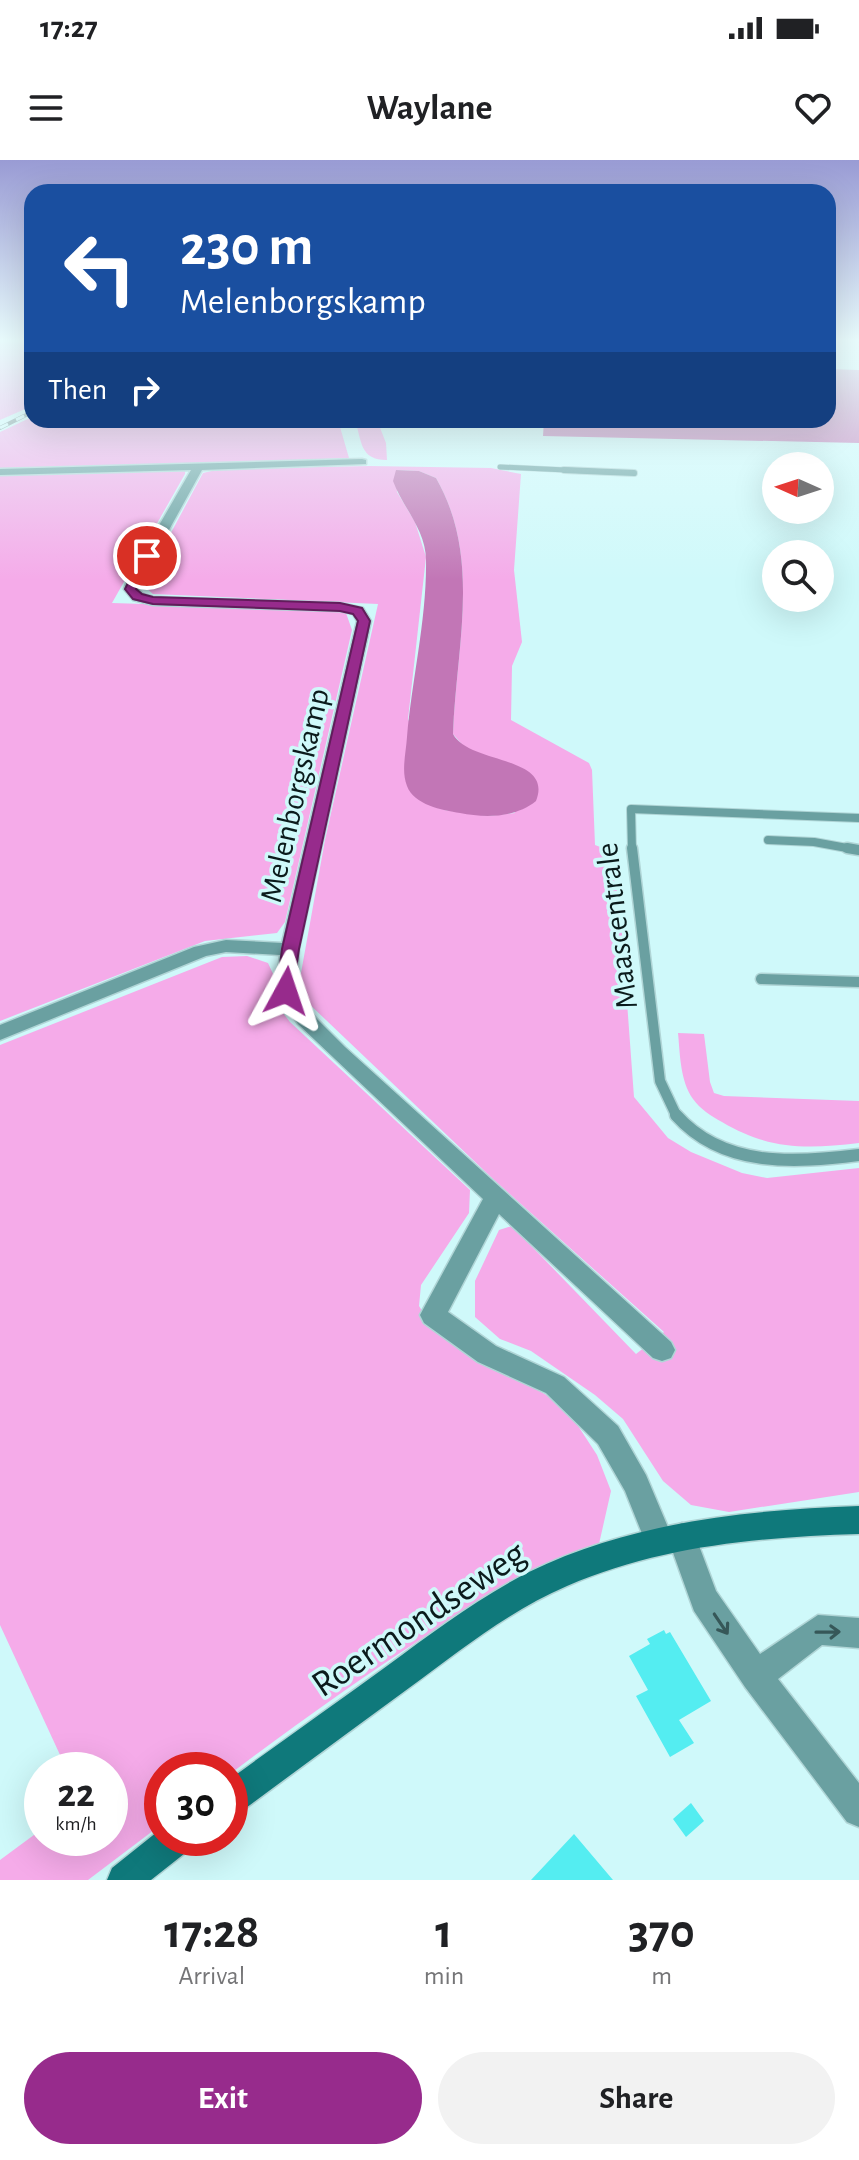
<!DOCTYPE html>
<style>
:root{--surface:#fff;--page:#f2f2f2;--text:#202124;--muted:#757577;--accent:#972b8c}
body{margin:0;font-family:"Alegreya Sans",sans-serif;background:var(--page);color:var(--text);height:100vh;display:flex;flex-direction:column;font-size:30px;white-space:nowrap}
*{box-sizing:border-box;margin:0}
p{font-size:26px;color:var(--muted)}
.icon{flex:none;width:44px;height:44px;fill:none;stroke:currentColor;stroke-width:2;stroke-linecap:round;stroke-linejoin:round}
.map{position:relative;height:1720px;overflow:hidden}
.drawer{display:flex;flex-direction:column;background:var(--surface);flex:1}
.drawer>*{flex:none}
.guide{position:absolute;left:24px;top:24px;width:812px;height:244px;border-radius:24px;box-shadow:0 8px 32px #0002;background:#1a4fa0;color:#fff;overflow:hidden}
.needle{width:52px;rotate:273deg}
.tools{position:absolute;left:762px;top:292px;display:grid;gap:16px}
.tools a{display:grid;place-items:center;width:72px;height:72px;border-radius:50%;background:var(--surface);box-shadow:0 8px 32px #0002;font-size:40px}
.speed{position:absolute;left:24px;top:1592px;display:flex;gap:16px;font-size:40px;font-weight:700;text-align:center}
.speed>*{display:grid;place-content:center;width:104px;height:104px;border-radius:50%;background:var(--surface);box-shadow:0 8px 32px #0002;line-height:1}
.speed small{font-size:20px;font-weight:400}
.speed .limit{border:12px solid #d22;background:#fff;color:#111}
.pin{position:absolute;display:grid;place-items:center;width:68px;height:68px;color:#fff;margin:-34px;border:4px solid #fff;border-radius:50%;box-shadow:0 2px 8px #0007}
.me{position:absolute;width:88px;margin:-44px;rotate:5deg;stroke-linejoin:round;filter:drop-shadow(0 0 6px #0008)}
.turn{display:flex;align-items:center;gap:28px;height:168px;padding:0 24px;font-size:36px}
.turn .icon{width:104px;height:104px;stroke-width:2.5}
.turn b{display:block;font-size:56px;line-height:68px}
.then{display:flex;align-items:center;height:76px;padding:0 24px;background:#0003;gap:16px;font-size:30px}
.eta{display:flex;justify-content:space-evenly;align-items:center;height:136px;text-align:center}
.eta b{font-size:48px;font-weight:700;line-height:56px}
.cta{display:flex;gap:16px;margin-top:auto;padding:16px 24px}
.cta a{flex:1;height:92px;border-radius:48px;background:var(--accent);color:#fff;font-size:32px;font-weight:700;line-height:92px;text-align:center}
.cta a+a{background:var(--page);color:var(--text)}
.status{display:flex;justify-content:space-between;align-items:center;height:56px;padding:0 40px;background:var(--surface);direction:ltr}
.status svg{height:22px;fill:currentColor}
header{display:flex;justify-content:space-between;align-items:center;height:104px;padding:0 24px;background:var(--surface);font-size:36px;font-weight:700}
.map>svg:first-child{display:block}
</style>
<div class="status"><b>17:27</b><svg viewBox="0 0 49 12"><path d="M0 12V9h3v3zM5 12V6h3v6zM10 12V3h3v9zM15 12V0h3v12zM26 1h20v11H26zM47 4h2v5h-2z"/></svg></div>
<header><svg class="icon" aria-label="menu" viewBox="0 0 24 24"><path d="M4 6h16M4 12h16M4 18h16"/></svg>Waylane<svg class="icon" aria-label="heart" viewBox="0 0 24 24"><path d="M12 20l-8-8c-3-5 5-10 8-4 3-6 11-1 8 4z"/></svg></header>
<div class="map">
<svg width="859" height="1720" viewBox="0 0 859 1720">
<rect width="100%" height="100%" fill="#cff9fa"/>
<path fill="#f5abe9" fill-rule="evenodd" d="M0 179H32V246L0 260Z
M32 257V260H338L349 298 186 304 185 314 112 443 334 450 346 453 352 470 285 762 277 773 205 781 0 861V272Z
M355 260H377L386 283 387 300C360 300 362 282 355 260Z
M370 306 491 308 521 314 514 410 522 482 512 506 511 560 589 603 592 610 595 685 616 693 634 937 668 978 691 992 742 1013 767 1018 859 1008V1332L729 1352 691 1345 663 1321 623 1259 595 1235 531 1191 500 1179 475 1157V1121L499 1070 512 1066 636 1194 664 1172 493 1019 306 841 299 824 325 680 378 444 153 434 143 425 203 313 220 309ZM396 310 419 311 436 318C482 398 456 487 453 574L465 588 481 594 515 653 489 656 444 650 408 559 426 397 415 362 397 332Z
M247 796 268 803 274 816 272 839 290 862 470 1030 469 1053 421 1125 419 1146 434 1169 553 1239 571 1255 597 1295 611 1331 599 1384C537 1405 481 1440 426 1476 359 1519 294 1566 230 1614V1610H162V1664L88 1720H0V1700L42 1669V1678H110V1610H67L0 1465V885L222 797Z
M678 873 704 874 710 922 714 933 724 936 859 941V983C806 989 769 990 722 962 711 956 700 949 693 939 680 921 680 893 678 873Z"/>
<path fill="#c276b6" d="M828 209 859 210V283L543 276 544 260H828Z
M396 310 419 311 436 318C482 398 456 487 453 574 470 605 554 595 536 641 515 658 485 658 460 653 442 650 414 645 407 626 401 611 406 593 407 577 412 519 427 458 426 400 426 370 403 348 393 321Z"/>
<path fill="#54edf1" d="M664 1470 666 1474 670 1472 711 1541 679 1560 694 1583 670 1597 636 1536 648 1530 629 1496 650 1484 647 1479Z
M691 1643 704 1661 686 1677 673 1659Z
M574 1674 613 1720H531Z"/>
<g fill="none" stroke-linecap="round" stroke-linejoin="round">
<g stroke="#b0d5d6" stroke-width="6">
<path id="service-far4" d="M500 307 608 312"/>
</g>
<g stroke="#b0d5d6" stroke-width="8">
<path id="service-far3" d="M564 310 634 313"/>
</g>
<g stroke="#b0d5d6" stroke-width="10">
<path id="service-far2" d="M768 680 814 682 858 690
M632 690 631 649 859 658"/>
</g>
<g stroke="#b0d5d6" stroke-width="13">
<path id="service-far1" d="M632 688 660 921 677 957
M847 688 859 690
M761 819 859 822"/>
</g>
<g stroke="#b0d5d6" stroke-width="15">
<path id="service" d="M676 955C723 1008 795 1003 859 995"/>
</g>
<g stroke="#b0d5d6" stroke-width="3">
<path id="minor" d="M362 299 366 300V304L202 310 137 428 143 434 153 437 340 443 363 448 371 461 299 789 296 831 312 854 345 887 671 1182 675 1190 671 1198 662 1201 653 1198 499 1054 448 1152 496 1186 564 1217 618 1266 646 1315 670 1372 672 1367 682 1363 692 1367 716 1431 760 1494 818 1455 859 1458V1488L822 1485 778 1519 859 1623V1667L847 1662 745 1527 694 1451 671 1387 669 1391 659 1395 649 1391 625 1331 598 1284 546 1233 478 1202 424 1163 420 1155 483 1039 298 864 276 831 280 795 226 792 206 796 0 880V865L194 787 226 780 282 783 357 461 353 454 340 451 153 445 133 440 124 429 128 419 191 310 0 315V309Z"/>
</g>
<g stroke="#b0d5d6" stroke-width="3">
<path id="secondary" d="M859 1346V1374C760 1377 659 1386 567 1426 509 1451 459 1491 409 1528 353 1569 297 1610 242 1651L230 1656V1619C282 1581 335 1544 387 1506 433 1472 478 1438 529 1412 632 1362 746 1350 859 1346Z
M162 1668V1678H194L189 1690 151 1720H107L112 1708Z"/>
</g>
<use href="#service-far4" stroke="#6aa0a1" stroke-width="5"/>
<use href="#service-far3" stroke="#6aa0a1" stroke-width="6"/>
<use href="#service-far2" stroke="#6aa0a1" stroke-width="8"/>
<use href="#service-far1" stroke="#6aa0a1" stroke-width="10"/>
<use href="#service" stroke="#6aa0a1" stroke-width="12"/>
<use href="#minor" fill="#6aa0a1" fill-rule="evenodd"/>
<use href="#secondary" fill="#0f797b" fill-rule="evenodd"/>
<g stroke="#6e8b8c" stroke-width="4">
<path id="rail" d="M0 268 32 252"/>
</g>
<use href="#rail" stroke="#cff9fa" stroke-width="3" stroke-dasharray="9" stroke-linecap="butt"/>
</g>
<defs><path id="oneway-shaft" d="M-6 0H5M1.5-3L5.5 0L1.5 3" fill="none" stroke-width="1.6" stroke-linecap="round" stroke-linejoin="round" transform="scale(2)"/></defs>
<g stroke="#365758">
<use href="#oneway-shaft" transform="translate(721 1464) rotate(56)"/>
<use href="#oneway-shaft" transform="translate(828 1472) rotate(-1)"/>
</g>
<linearGradient id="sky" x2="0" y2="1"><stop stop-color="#999bd4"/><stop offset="0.43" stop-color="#e9fcfd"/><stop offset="1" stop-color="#e9fcfd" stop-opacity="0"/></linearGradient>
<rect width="859" height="420" fill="url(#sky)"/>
<path fill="#972b8c" stroke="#621c5b" stroke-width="2" d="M147 393 153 396 136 429 142 434 153 437 340 443 362 448 370 461 299 789 292 836H280L277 831 282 789 358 461 353 454 340 451 153 444 133 439 125 429 141 396Z"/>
<g text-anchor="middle" stroke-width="7" stroke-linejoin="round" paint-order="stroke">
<g font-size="32" fill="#0b1b1c" stroke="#cff9fa">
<text transform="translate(294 635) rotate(-77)" y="11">Melenborgskamp</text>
<text transform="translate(616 766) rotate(-97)" y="11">Maascentrale</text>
</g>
<g font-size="38" fill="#0b1b1c" stroke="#cff9fa">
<text transform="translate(418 1458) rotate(-34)" y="13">Roermondseweg</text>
</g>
</g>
</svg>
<div class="tools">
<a><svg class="needle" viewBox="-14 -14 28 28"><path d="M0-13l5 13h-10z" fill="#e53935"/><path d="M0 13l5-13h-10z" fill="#757577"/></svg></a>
<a><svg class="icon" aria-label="search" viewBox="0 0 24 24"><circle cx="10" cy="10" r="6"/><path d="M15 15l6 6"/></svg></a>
</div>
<div class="speed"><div>22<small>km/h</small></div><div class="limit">30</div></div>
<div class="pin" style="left:147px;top:396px;background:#d93025"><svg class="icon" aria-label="arrive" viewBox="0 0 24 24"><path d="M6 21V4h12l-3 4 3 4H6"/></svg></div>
<svg class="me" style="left:286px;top:831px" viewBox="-20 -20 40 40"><path d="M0-17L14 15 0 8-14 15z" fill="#972b8c" stroke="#fff" stroke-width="4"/></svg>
<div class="guide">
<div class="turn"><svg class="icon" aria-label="left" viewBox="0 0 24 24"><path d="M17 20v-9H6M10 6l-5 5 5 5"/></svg><div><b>230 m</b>Melenborgskamp</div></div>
<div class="then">Then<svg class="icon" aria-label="right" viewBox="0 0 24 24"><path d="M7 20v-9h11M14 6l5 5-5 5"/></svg></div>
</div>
</div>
<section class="drawer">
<div class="eta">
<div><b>17:28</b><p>Arrival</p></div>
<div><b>1</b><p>min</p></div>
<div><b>370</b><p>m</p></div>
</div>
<div class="cta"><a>Exit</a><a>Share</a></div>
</section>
